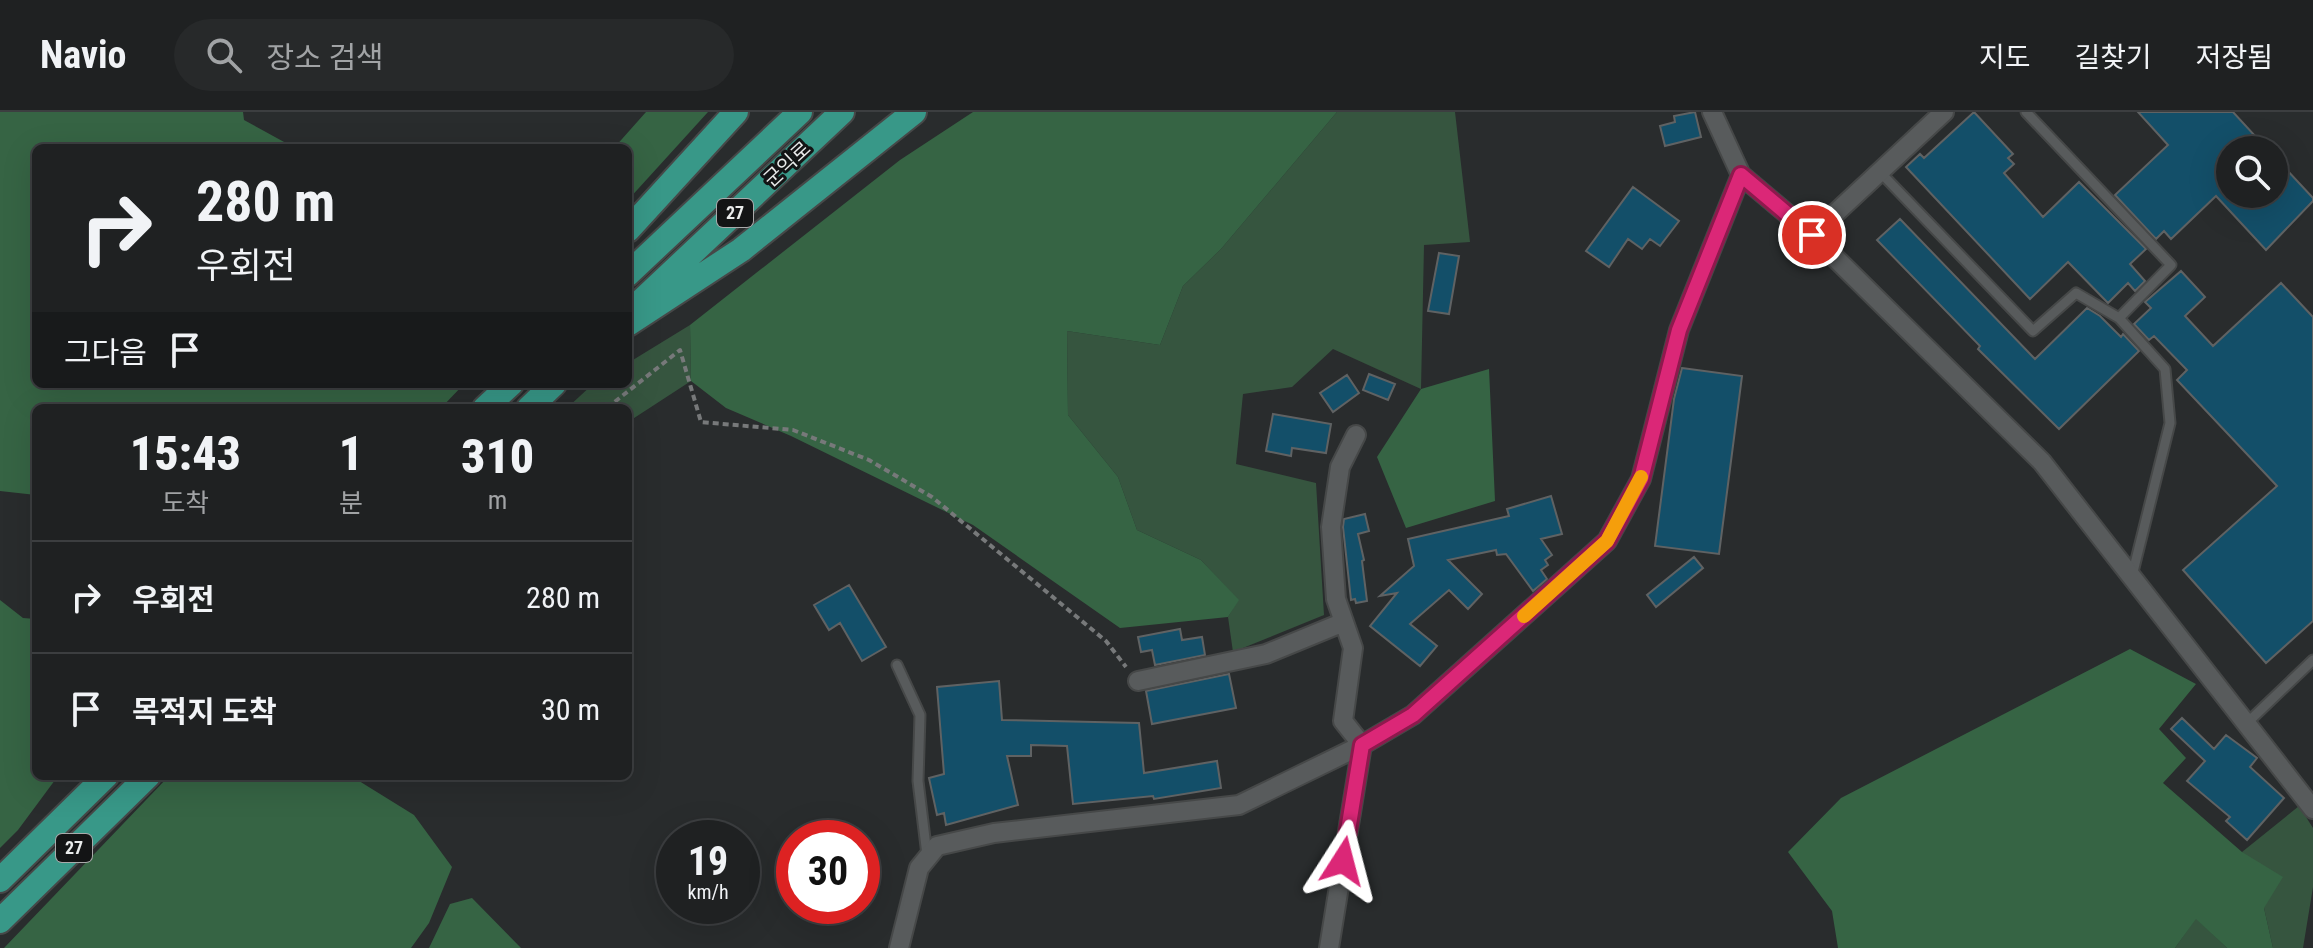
<!DOCTYPE html>
<html lang="ko">
<meta charset="utf-8">
<style>
:root{--surface:#1f2122;--page:#27292a;--text:#f1f3f6;--muted:#a1a3a5;--line:#3c3e40}
body{margin:0;font-family:"Roboto Condensed","Noto Sans KR",sans-serif;background:var(--page);color:var(--text);height:100vh;display:flex;flex-direction:column;font-size:30px;white-space:nowrap}
*{box-sizing:border-box;margin:0}
p{font-size:26px;color:var(--muted)}
.icon{flex:none;width:44px;height:44px;fill:none;stroke:currentColor;stroke-width:2;stroke-linecap:round;stroke-linejoin:round}
.map{position:relative;flex:1;overflow:hidden}
.sheet{position:absolute;left:32px;top:292px;width:600px;height:376px;display:flex;flex-direction:column;background:var(--surface);border-radius:12px;box-shadow:0 8px 32px #0002,0 0 0 2px var(--line)}
.sheet>*{flex:none}
.top-card{position:absolute;left:32px;top:32px;width:600px;height:244px;border-radius:12px;box-shadow:0 8px 32px #0002,0 0 0 2px var(--line);background:#1f2122;color:var(--text);overflow:hidden}
.buttons{position:absolute;left:2216px;top:24px;display:grid;gap:16px}
.buttons a{display:grid;place-items:center;width:72px;height:72px;border-radius:50%;background:var(--surface);box-shadow:0 8px 32px #0002,0 0 0 2px var(--line);font-size:40px}
.speed{position:absolute;left:656px;top:708px;display:flex;gap:16px;font-size:40px;font-weight:700;text-align:center}
.speed>*{display:grid;place-content:center;width:104px;height:104px;border-radius:50%;background:var(--surface);box-shadow:0 8px 32px #0002,0 0 0 2px var(--line);line-height:1}
.speed small{font-size:20px;font-weight:400}
.speed .limit{border:12px solid #d22;background:#fff;color:#111}
.pin{position:absolute;display:grid;place-items:center;width:68px;height:68px;color:#fff;margin:-34px;border:4px solid #fff;border-radius:50%;box-shadow:0 2px 8px #0007}
.me{position:absolute;width:88px;margin:-44px;rotate:9deg;stroke-linejoin:round;filter:drop-shadow(0 0 6px #0008)}
.turn{display:flex;align-items:center;gap:28px;height:168px;padding:0 32px;font-size:36px}
.turn .icon{width:104px;height:104px;stroke-width:2.5}
.turn b{display:block;font-size:56px;line-height:68px}
.then{display:flex;align-items:center;height:76px;padding:0 32px;background:#0003;gap:16px;font-size:30px}
.eta{display:flex;justify-content:space-evenly;align-items:center;height:136px;text-align:center}
.eta b{font-size:48px;font-weight:800;line-height:56px}
ul{padding:0;list-style:none}
li{display:flex;align-items:center;gap:24px;height:112px;padding:0 32px;border-top:2px solid var(--line)}
li div{flex:1}
li b{display:block;font-size:30px}
li em{font-style:normal}
header{display:flex;align-items:center;gap:48px;box-sizing:border-box;height:112px;padding:0 40px;background:var(--surface);border-bottom:2px solid var(--line)}
header strong{font-size:38px}
nav{display:flex;gap:44px;margin-inline-start:auto;font-size:28px}
.search{width:560px;height:72px;background:var(--page);display:flex;align-items:center;gap:20px;box-sizing:border-box;padding:0 28px;border-radius:44px;color:var(--muted);font-size:30px}
.map>svg:first-child{display:block}
</style>
<header>
<strong>Navio</strong>
<div class="search"><svg class="icon" aria-label="search" viewBox="0 0 24 24"><circle cx="10" cy="10" r="6"/><path d="M15 15l6 6"/></svg>장소 검색</div>
<nav><a>지도</a><a>길찾기</a><a>저장됨</a></nav>
</header>
<div class="map">
<svg width="2313" height="836" viewBox="0 0 2313 836">
<rect width="100%" height="100%" fill="#292c2d"/>
<path fill="#36553f" d="M1337 0H1455L1470 130 1424 133 1421 277 1333 237 1292 275 1243 282 1236 352 1316 371 1324 503 1233 540 1228 505 1238 488 1201 448 1137 418 1118 365 1068 303 1067 219 1160 233 1183 174 1221 137Z
M690 213 691 269 628 310V296H567L593 272H628V251Z
M2299 694 2313 716V775L2303 836H2273L2264 796 2242 740Z
M2196 806 2227 836H2175Z"/>
<path fill="#366444" d="M0 0H243L244 8 295 36H36V272H464L441 296H36V383L0 379Z
M646 0H708L628 88V36H614Z
M973 0H1337L1221 137 1183 174 1160 233 1067 219 1068 303 1118 365 1137 418 1201 448 1239 488 1228 505 1120 516 973 413 791 324 726 296 691 269 690 213 900 48Z
M1489 257 1495 389 1406 416 1377 345 1421 277Z
M0 488 23 506 36 507V664H58L18 718 0 736Z
M2130 537 2196 572 2159 617 2186 646 2163 671 2242 740 2283 765 2264 796 2273 836H2227L2196 807 2175 836H1838L1832 799 1788 740 1841 686Z
M169 664H351L414 703 452 755 429 811 411 836H4Z
M472 786 521 836H429L450 792Z"/>
<path fill="#134f69" stroke="#5f6263" stroke-width="2" d="M1695 0 1701 25 1665 34 1660 14 1675 10 1674 4Z
M1974 0 2013 42 2008 46 2014 52 2004 61 2043 105 2079 70 2146 137 2130 152 2145 169 2135 179 2128 171 2108 191 2068 150 2030 187 1906 55 1920 42 1924 46Z
M2138 0H2233L2268 38H2230V82H2274V44L2313 86V89L2266 138 2216 84 2171 127 2164 119 2156 127 2115 83 2168 33Z
M1633 75 1679 109 1660 134 1650 127 1642 137 1628 127 1609 155 1586 139Z
M1900 107 2035 247 2087 196 2100 204 2121 225 2123 222 2139 239 2059 317 1978 237 1980 234 1877 128Z
M1439 141 1459 144 1449 202 1428 199Z
M2181 159 2205 185 2185 204 2213 234 2281 171 2313 205V509L2266 551 2183 458 2277 374 2177 268 2187 258 2154 224 2149 228 2134 212 2151 196 2145 190Z
M1682 256 1742 264 1719 442 1655 434 1674 287Z
M1369 262 1395 272 1388 288 1363 278Z
M1347 263 1359 281 1333 300 1320 281Z
M1273 302 1331 312 1326 341 1292 336 1291 344 1266 339Z
M1551 384 1562 422 1541 427 1552 443 1545 448 1548 453 1541 458 1547 467 1533 479 1506 442 1497 443 1496 438 1448 448 1482 482 1468 497 1449 478 1410 512 1437 534 1420 554 1370 514 1397 481 1380 484 1414 454 1408 427 1509 404 1507 397Z
M1365 402 1369 419 1358 422 1364 448 1362 449 1367 489 1356 491 1355 487 1351 488 1343 415 1344 407Z
M1694 445 1703 456 1656 495 1647 483Z
M849 473 886 535 862 549 840 511 829 518 814 493Z
M1180 517 1182 528 1202 525 1205 543 1155 553 1152 538 1141 540 1138 525Z
M1229 562 1236 596 1152 612 1146 579Z
M999 569 1002 608 1139 611 1144 661 1217 649 1221 676 1154 687 1153 684 1073 692 1067 634 1031 633V644H1007L1018 693 946 713 944 701 937 703 929 666 944 662 937 575Z
M2182 606 2214 637 2226 623 2257 646 2250 655 2284 686 2247 728 2226 709 2230 705 2187 669 2205 649 2171 617Z"/>
<g fill="none" stroke-linecap="round" stroke-linejoin="round">
<g stroke="#464848" stroke-width="13">
<path id="service" d="M1880 60 2033 219 2076 181 2119 206 2171 153 2026 0
M2119 206 2165 257 2170 311 2132 464
M897 553 920 603 918 669 927 743
M2246 612 2313 548"/>
</g>
<g stroke="#464848" stroke-width="22">
<path id="minor" d="M1741 63 1812 123 2042 350 2313 697
M1812 123 1944 0
M1138 569 1266 542 1344 510
M899 836 919 756 937 734 994 721 1239 693 1362 633 1413 603 1607 429 1641 367 1679 218 1741 63 1712 0
M1329 836 1362 633 1343 609 1353 536 1336 487 1331 415 1340 355 1356 323"/>
</g>
<g stroke="#464848" stroke-width="28">
<path id="trunk" d="M628 118 736 0
M628 162 800 0
M638 192 842 0
M628 212 741 138 914 0
M485 296 511 272
M529 296 554 272
M0 768 106 664
M0 809 148 664"/>
</g>
<path stroke="#77797a" stroke-width="4" stroke-dasharray="6 4" stroke-linecap="butt" d="M423 296H424
M607 296 680 238 701 310 793 318 869 348 932 385 1106 529 1126 555"/>
<use href="#service" stroke="#585b5c" stroke-width="9"/>
<use href="#minor" stroke="#585b5c" stroke-width="18"/>
<use href="#trunk" stroke="#389888" stroke-width="24"/>
</g>
<g fill="none" stroke-linecap="round" stroke-linejoin="round">
<g stroke="#8e194d" stroke-width="20">
<path id="route" d="M1343 749 1362 633 1413 603 1607 429 1641 367 1679 218 1741 63 1812 123"/>
</g>
<use href="#route" stroke="#db2777" stroke-width="14"/>
<path stroke="#f59e0b" stroke-width="14" d="M1524 504 1607 429 1641 365"/>
</g>
<g text-anchor="middle" stroke-width="6" stroke-linejoin="round" paint-order="stroke">
<g fill="#131415" stroke="#a9aaab" stroke-width="2">
<rect x="717" y="87" width="36" height="28" rx="6"/>
<rect x="56" y="722" width="36" height="28" rx="6"/>
</g>
<g font-size="18" font-weight="bold" fill="#e9ebeb">
<text x="735" y="107">27</text>
<text x="74" y="742">27</text>
</g>
<g font-size="20" fill="#e9ebeb" stroke="#131415">
<text transform="translate(787 52) rotate(-43)" y="7">군익로</text>
</g>
</g>
</svg>
<div class="buttons">
<a><svg class="icon" aria-label="search" viewBox="0 0 24 24"><circle cx="10" cy="10" r="6"/><path d="M15 15l6 6"/></svg></a>
</div>
<div class="speed"><div>19<small>km/h</small></div><div class="limit">30</div></div>
<div class="pin" style="left:1812px;top:123px;background:#d93025"><svg class="icon" aria-label="arrive" viewBox="0 0 24 24"><path d="M6 21V4h12l-3 4 3 4H6"/></svg></div>
<svg class="me" style="left:1343px;top:749px" viewBox="-20 -20 40 40"><path d="M0-17L14 15 0 8-14 15z" fill="#db2777" stroke="#fff" stroke-width="4"/></svg>
<div class="top-card">
<div class="turn"><svg class="icon" aria-label="right" viewBox="0 0 24 24"><path d="M7 20v-9h11M14 6l5 5-5 5"/></svg><div><b>280 m</b>우회전</div></div>
<div class="then">그다음<svg class="icon" aria-label="arrive" viewBox="0 0 24 24"><path d="M6 21V4h12l-3 4 3 4H6"/></svg></div>
</div>
<section class="sheet">
<div class="eta">
<div><b>15:43</b><p>도착</p></div>
<div><b>1</b><p>분</p></div>
<div><b>310</b><p>m</p></div>
</div>
<ul>
<li><svg class="icon" aria-label="right" viewBox="0 0 24 24"><path d="M7 20v-9h11M14 6l5 5-5 5"/></svg><div><b>우회전</b></div><em>280 m</em></li>
<li><svg class="icon" aria-label="arrive" viewBox="0 0 24 24"><path d="M6 21V4h12l-3 4 3 4H6"/></svg><div><b>목적지 도착</b></div><em>30 m</em></li>
</ul>
</section>
</div>
